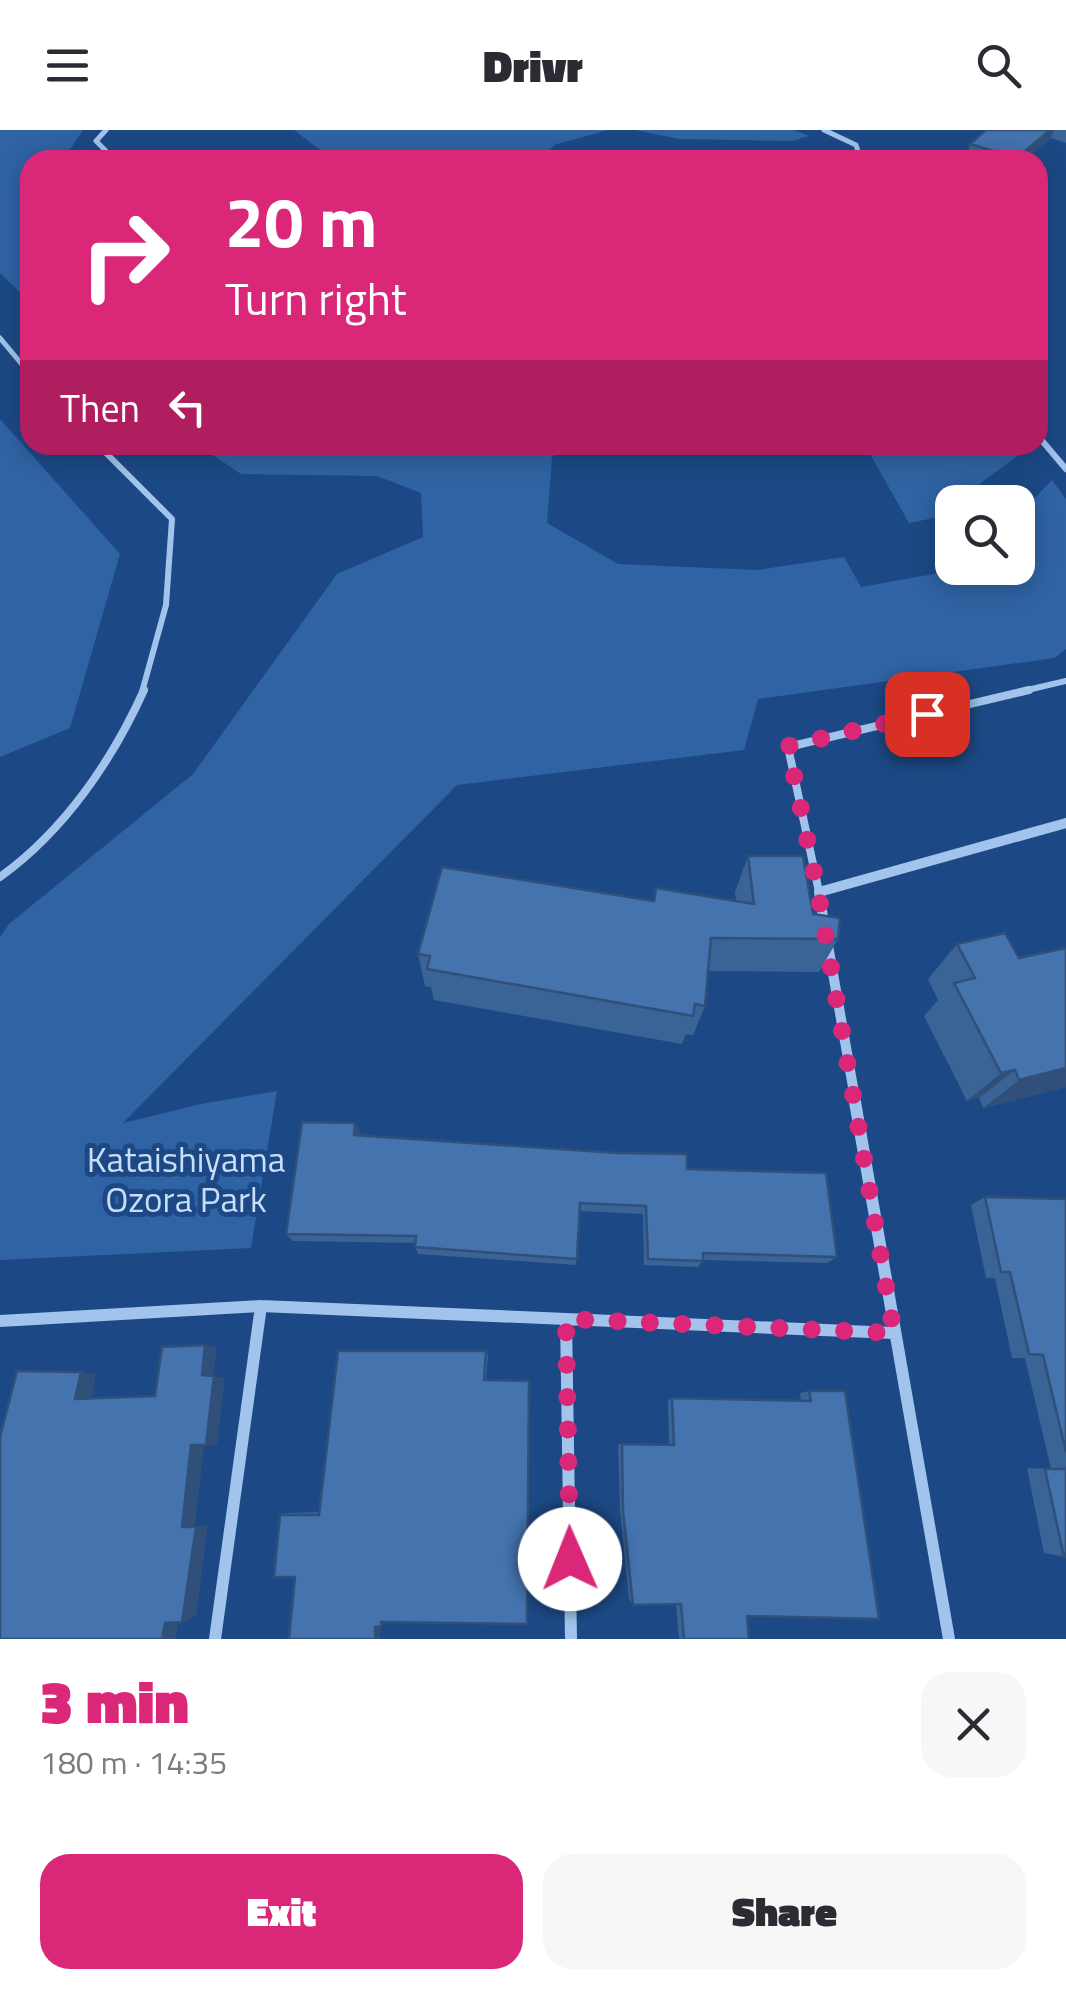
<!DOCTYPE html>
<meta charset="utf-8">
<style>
:root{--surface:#fff;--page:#f7f7f7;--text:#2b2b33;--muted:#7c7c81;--accent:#db2777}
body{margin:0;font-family:"Titillium Web",sans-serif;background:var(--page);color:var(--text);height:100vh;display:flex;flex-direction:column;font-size:38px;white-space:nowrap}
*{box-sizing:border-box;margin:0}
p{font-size:32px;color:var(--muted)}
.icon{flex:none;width:55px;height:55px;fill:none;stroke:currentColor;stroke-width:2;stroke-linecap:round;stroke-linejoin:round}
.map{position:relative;height:1509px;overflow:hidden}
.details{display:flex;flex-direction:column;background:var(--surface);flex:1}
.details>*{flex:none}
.hud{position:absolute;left:20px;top:20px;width:1028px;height:305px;border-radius:30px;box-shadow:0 5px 25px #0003;background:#db2777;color:#fff;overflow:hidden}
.buttons{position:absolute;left:935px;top:355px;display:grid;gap:20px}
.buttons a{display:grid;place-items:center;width:100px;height:100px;border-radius:20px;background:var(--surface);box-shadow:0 5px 25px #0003;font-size:50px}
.pin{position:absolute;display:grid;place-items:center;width:85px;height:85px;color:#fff;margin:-42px;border-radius:20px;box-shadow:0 5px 15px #0006}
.me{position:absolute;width:110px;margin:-55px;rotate:359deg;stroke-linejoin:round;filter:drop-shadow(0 0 8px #0008)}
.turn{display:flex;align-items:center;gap:35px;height:210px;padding:0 40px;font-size:45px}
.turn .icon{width:130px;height:130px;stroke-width:2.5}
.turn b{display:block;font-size:70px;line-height:85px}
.then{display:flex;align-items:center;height:95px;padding:0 40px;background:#0003;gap:20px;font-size:38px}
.round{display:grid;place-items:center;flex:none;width:105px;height:105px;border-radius:30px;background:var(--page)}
.head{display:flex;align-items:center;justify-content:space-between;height:170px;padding:0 40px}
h1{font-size:60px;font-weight:800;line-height:75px;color:var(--accent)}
.cta{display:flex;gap:20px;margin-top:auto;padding:20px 40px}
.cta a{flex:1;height:115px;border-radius:30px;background:var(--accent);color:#fff;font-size:40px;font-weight:800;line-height:115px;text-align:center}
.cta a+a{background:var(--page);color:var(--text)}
header{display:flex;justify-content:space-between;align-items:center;height:130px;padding:0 40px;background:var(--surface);font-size:45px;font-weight:800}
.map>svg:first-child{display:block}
</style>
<header><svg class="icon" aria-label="menu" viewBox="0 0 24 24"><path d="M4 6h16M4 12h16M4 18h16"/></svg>Drivr<svg class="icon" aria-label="search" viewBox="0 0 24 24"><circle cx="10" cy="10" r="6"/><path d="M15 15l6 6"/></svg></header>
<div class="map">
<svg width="1066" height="1509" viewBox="0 0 1066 1509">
<rect width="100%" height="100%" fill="#1c4985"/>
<path fill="#2f63a3" d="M0 0H83L67 24 91 30H30V172L0 143Z
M294 0H608L554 15 542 30H333Z
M635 0H794L809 6 792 11 679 9Z
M0 289 120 424 70 598 0 627Z
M198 315H565L552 327 547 393 618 434 757 440 844 427 861 457 967 438H1018V386L1052 350 1066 369V519L1055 528 758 569 744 620 457 655 123 993 201 974 277 961 251 1118 0 1130V807L9 794 193 644 337 444 423 407 421 363 377 346 241 344Z
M865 315H1015L1020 324 934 388 909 393Z"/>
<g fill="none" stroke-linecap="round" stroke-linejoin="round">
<path stroke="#a2c3eb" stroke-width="5" d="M106 0 96 11 112 27 121 30
M824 0 856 15 861 30
M0 208 30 244"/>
<path stroke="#a2c3eb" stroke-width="6" d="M1038 306 1066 339
M98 315 172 389 166 475 142 562
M1019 562 1066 551"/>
<path stroke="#a2c3eb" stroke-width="8" d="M0 747C64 701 112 631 144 560
M819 762 788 617 1029 560"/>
<path stroke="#a2c3eb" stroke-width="10" d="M825 799 819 762 1066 693
M828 815 856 974"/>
<path stroke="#a2c3eb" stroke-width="12" d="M855 972 949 1509
M566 1189 571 1509
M0 1191 261 1176 894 1203
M215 1509 261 1176"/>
</g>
<path fill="#3a6396" d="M986 0H1066V13L1051 8 1025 30H975L966 27 970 14Z
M748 726 813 784 838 809 819 842 708 841 705 876 693 905 686 904 682 914 434 870 431 857 425 856 418 824 653 771H736L735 762Z
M957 814 1019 828 1066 818V957L983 978 979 968 967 971 924 886 938 870 928 849Z
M355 993 361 1003 360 1006 687 1039 837 1127 827 1133 703 1130 698 1137 644 1135 643 1084 579 1081 576 1135 418 1124 415 1117V1113L293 1111 286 1104Z
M985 1067 1066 1069V1427L1044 1423 1027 1338 1051 1339 1025 1228H1012L995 1148H986L971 1075Z
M486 1221 488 1225 486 1250 385 1492 381 1496 295 1447 280 1385 289 1383 320 1382Z
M809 1261H845L747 1486 749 1509H679L676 1474 633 1475 629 1469 620 1379 618 1314 669 1315 668 1270 672 1268 801 1271 800 1263Z"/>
<path fill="#30507a" d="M1050 0H1054L1051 8 1025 30H1016Z
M1066 938V957L983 978 1019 950Z
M1015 940 979 968 967 971 1001 943Z
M355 993 361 1003 359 1015 354 1005Z
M205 1215 217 1218 213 1248 202 1245Z
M81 1242 96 1244 91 1271 75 1269Z
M214 1246 225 1248 217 1315H206Z
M191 1315 204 1316 195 1395 182 1397Z
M208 1394 196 1486 182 1492 196 1397Z
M387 1485V1490L381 1496 380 1509H375V1497Z
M179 1486 176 1509H162L165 1493Z"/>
<path fill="#4473ae" stroke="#30507a" stroke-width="2.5" d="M986 0H1050L1017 28 970 14Z
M748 726H803L813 784 840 788 838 809 711 808 705 876 695 874 693 886 427 839 430 826 418 824 442 737 654 771 656 758 754 774Z
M1005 803 1019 828 1066 818V938L1019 950 1015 940 1001 943 954 853 975 848 957 814Z
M302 992 355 993 354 1005 618 1023 687 1024V1039L826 1043 837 1127 703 1123V1131L648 1129 646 1076 580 1073 577 1129 415 1117 416 1106 286 1104Z
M985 1067 1066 1069V1322L1043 1225 1029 1224 1010 1142H1001Z
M205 1215 202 1245 214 1246 206 1315H191L182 1397H196L182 1492 165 1493 162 1509H0V1307L17 1241 81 1242 75 1269 155 1266 162 1217Z
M338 1221H486L484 1250 529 1251 527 1494 381 1492V1496L375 1497V1509H289L295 1447H274L280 1385H319Z
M809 1261H845L879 1489 747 1486 749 1509H684L681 1474 633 1475 623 1381 622 1314 674 1315 672 1268 811 1271Z
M1045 1339H1066V1427H1064Z"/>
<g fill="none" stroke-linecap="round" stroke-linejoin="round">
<path stroke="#db2777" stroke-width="18" stroke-dasharray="0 32.4" d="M570 1429 566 1189 894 1203 818 762 788 616 927 584"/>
</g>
<g text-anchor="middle" stroke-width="10" stroke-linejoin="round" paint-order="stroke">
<g font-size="35" fill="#c7ddf8" stroke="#1c4985">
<text x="186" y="1042">Kataishiyama<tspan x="186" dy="40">Ozora Park</tspan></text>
</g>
</g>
</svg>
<div class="buttons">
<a><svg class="icon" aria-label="search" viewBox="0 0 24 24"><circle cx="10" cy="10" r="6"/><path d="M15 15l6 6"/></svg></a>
</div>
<div class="pin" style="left:927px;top:584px;background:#d93025"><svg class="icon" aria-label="arrive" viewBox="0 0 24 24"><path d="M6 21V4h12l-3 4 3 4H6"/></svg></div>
<svg class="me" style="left:570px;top:1429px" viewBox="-20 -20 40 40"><circle r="19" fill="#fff"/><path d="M0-13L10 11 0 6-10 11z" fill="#db2777"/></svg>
<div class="hud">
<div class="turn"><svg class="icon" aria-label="right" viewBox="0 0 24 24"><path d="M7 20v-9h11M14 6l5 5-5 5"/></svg><div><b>20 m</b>Turn right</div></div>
<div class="then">Then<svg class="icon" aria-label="left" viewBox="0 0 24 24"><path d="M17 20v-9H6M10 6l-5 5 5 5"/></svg></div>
</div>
</div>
<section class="details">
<div class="head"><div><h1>3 min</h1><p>180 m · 14:35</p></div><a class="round"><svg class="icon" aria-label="close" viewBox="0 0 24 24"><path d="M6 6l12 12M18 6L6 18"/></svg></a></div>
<div class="cta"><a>Exit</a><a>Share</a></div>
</section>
